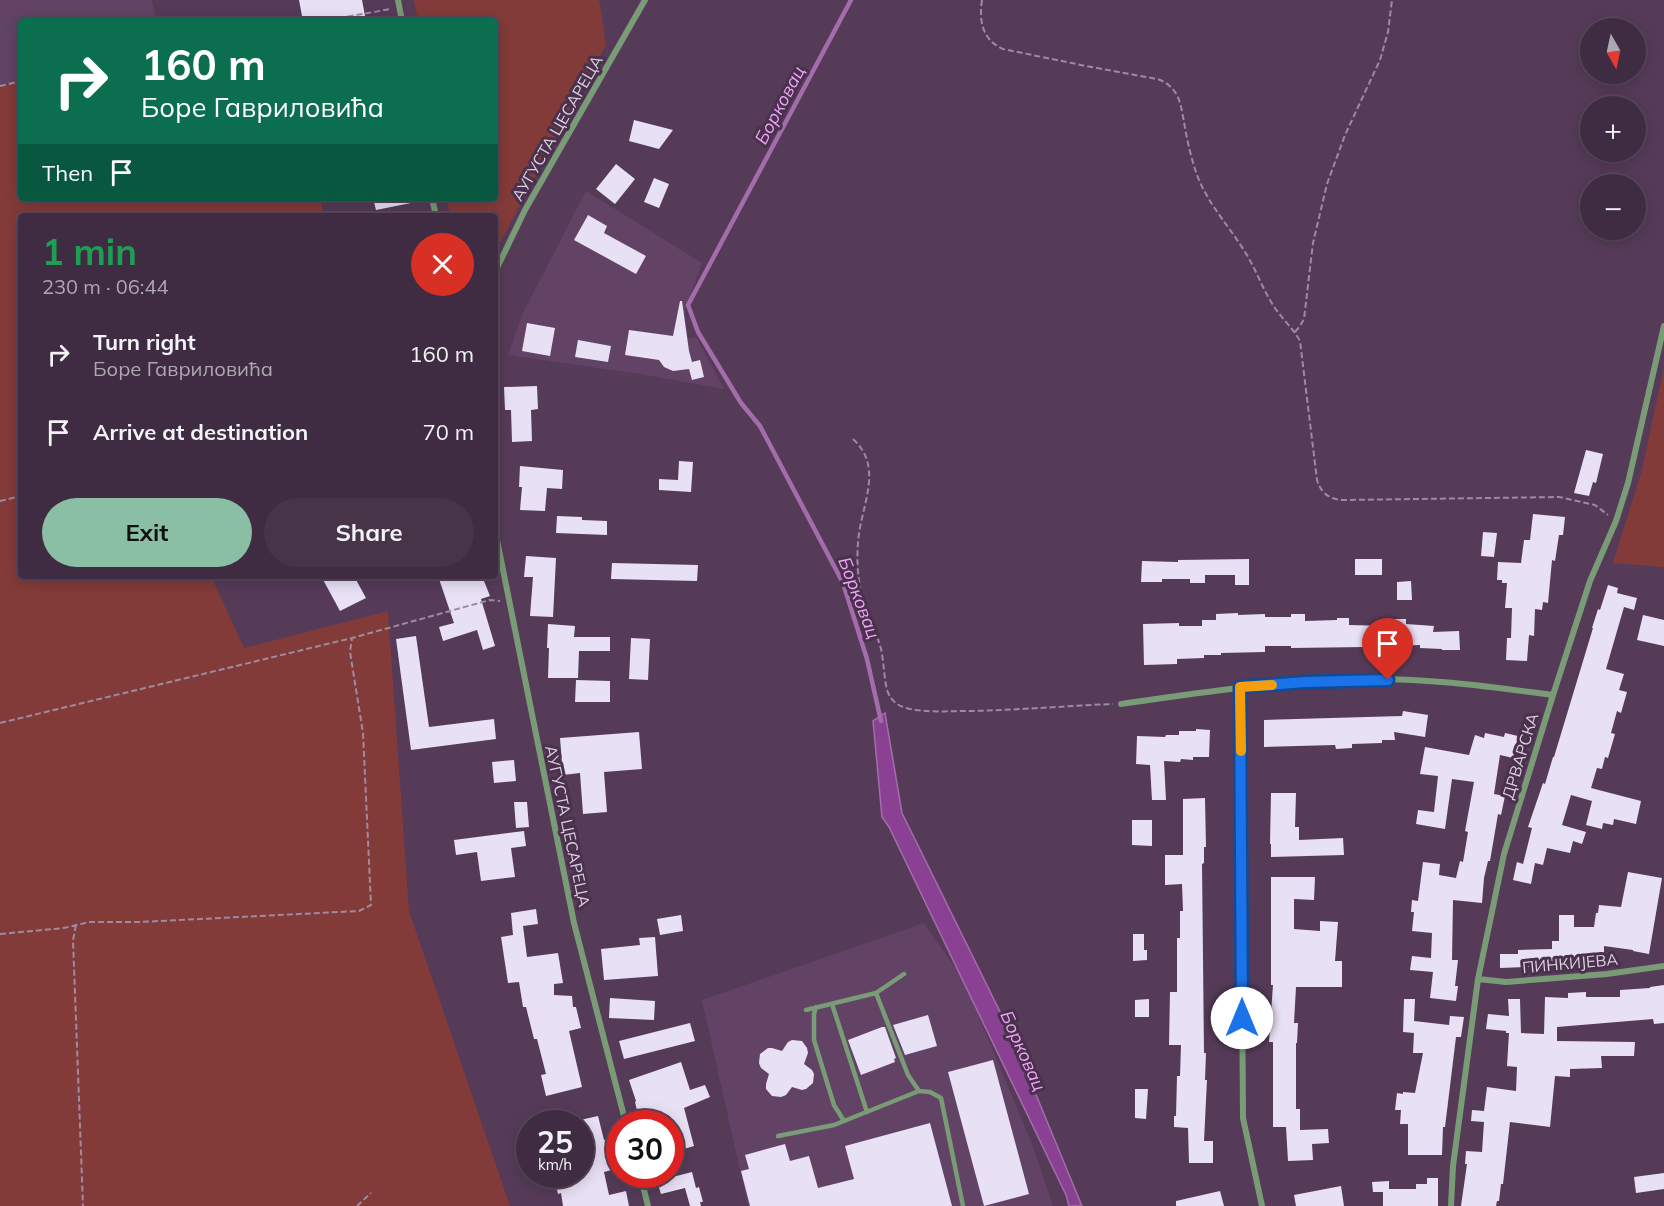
<!DOCTYPE html>
<meta charset="utf-8">
<style>
:root{--surface:#402c42;--page:#473449;--text:#f1f3f6;--muted:#aea7b2;--line:#59485b;--accent:#8abfa5}
body{margin:0;font-family:Mulish,sans-serif;background:var(--page);color:var(--text);height:100vh;display:flex;flex-direction:column;font-size:22px;white-space:nowrap}
*{box-sizing:border-box;margin:0}
p{font-size:20px;color:var(--muted)}
.icon{flex:none;width:33px;height:33px;fill:none;stroke:currentColor;stroke-width:2;stroke-linecap:round;stroke-linejoin:round}
.map{position:relative;flex:1;overflow:hidden}
.side{position:absolute;left:18px;top:213px;width:480px;height:366px;display:flex;flex-direction:column;background:var(--surface);border-radius:6px;box-shadow:0 3px 15px #0003,0 0 0 2px var(--line)}
.side>*{flex:none}
.hud{position:absolute;left:18px;top:18px;width:480px;height:183px;border-radius:6px;box-shadow:0 3px 15px #0003,0 0 0 2px var(--line);background:#0b6e4f;color:#fff;overflow:hidden}
.needle{width:39px;rotate:171deg}
.fabs{position:absolute;left:1580px;top:18px;display:grid;gap:12px}
.fabs a{display:grid;place-items:center;width:66px;height:66px;border-radius:50%;background:var(--surface);box-shadow:0 3px 15px #0003,0 0 0 2px var(--line);font-size:30px}
.speed{position:absolute;left:516px;top:1110px;display:flex;gap:12px;font-size:30px;font-weight:700;text-align:center}
.speed>*{display:grid;place-content:center;width:78px;height:78px;border-radius:50%;background:var(--surface);box-shadow:0 3px 15px #0003,0 0 0 2px var(--line);line-height:1}
.speed small{font-size:15px;font-weight:400}
.speed .limit{border:9px solid #d22;background:#fff;color:#111}
.pin{position:absolute;display:grid;place-items:center;width:51px;height:51px;color:#fff;margin:-62px -26px;border-radius:50% 50% 50% 0;rotate:-45deg;box-shadow:0 0 6px #0007}
.pin .icon{rotate:45deg}
.me{position:absolute;width:66px;margin:-33px;rotate:0deg;stroke-linejoin:round;filter:drop-shadow(0 0 4px #0008)}
.turn{display:flex;align-items:center;gap:21px;height:126px;padding:0 24px;font-size:27px}
.turn .icon{width:78px;height:78px;stroke-width:2.5}
.turn b{display:block;font-size:42px;line-height:51px}
.then{display:flex;align-items:center;height:57px;padding:0 24px;background:#0003;gap:12px;font-size:22px}
.round{display:grid;place-items:center;flex:none;width:63px;height:63px;border-radius:32px;background:var(--page)}
.summary{display:flex;align-items:center;justify-content:space-between;height:102px;padding:0 24px}
h1{font-size:36px;font-weight:700;line-height:45px;color:#1e9e55}
.action{display:flex;gap:12px;margin-top:auto;padding:12px 24px}
.action a{flex:1;height:69px;border-radius:36px;background:var(--accent);color:#111;font-size:24px;font-weight:700;line-height:69px;text-align:center}
.action a+a{background:var(--page);color:var(--text)}
ul{padding:0;list-style:none}
li{display:flex;align-items:center;gap:18px;height:78px;padding:0 24px}
li div{flex:1}
li b{display:block;font-size:22px}
li em{font-style:normal}
.map>svg:first-child{display:block}
</style>
<div class="map">
<svg width="1664" height="1206" viewBox="0 0 1664 1206">
<rect width="100%" height="100%" fill="#553b58"/>
<path fill="#624366" d="M0 0H152L156 21H21V81L0 86Z
M586 191 702 263 685 310 688 339 696 337 724 389 640 374 508 355 523 313Z
M924 923 963 979 1032 1144 1053 1206H748L702 1000Z"/>
<path fill="#833b39" d="M414 0H599L606 45 495 252V216H450L447 198H495V21H418Z
M21 81V198H320L324 216H21V576H211L244 648 388 611 409 911 510 1206H0V86Z
M1664 367V567L1613 563 1642 470Z"/>
<path fill="#8a4193" stroke="#a36caa" stroke-width="1.5" d="M885 713 902 813 1011 1034 1082 1206H1069L1066 1195 889 827 882 817 873 721Z"/>
<g fill="none" stroke-linecap="round" stroke-linejoin="round">
<path stroke="#a36caa" stroke-width="4.5" d="M851 0 688 305 698 332 741 403 760 426 843 583 867 659 881 721"/>
</g>
<path fill="#e8e0f5" d="M299 0H362L366 21H303Z
M634 120 673 130 659 149 629 141Z
M616 164 635 179 615 204 596 189Z
M654 178 669 184 659 208 644 202Z
M373 198H410L411 203 376 210Z
M588 215 607 226 604 233 646 256 636 274 574 240Z
M680 301H682L689 351 692 362 700 360 704 377 692 380 689 369 673 371 664 367 659 360 625 355 629 330 673 336Z
M527 323 555 328 550 356 522 351Z
M578 340 611 346 608 362 575 357Z
M537 386 538 409 531 410 532 441 512 442 511 410H505L504 387Z
M1586 450 1603 454 1596 483 1593 482 1589 496 1574 493Z
M679 461 693 462 691 492 659 490V479L678 480Z
M520 466 563 470 562 489 547 488 545 511 520 510 522 487H519Z
M1533 514 1565 517 1563 535H1559L1555 561 1552 560 1548 603 1543 602 1542 610 1535 609 1534 636 1529 635 1527 661 1506 660 1507 638H1511L1512 608H1505L1507 583H1502V580H1497L1498 562 1521 563 1524 540H1530Z
M557 516 582 517V520L607 521V535L556 533Z
M1483 532 1497 533 1494 557 1481 556Z
M526 556 556 558 553 617 530 616 533 577H524Z
M1249 559V585H1235V575H1205V583H1190V579H1162V582H1141L1142 561 1178 562V560Z
M1355 559H1382V575H1355Z
M612 563 698 565 697 581 611 579Z
M321 576H354L366 598 340 611Z
M438 576H482L490 596 481 599 495 646 483 650 477 630 443 641 439 627 454 623Z
M1411 581 1412 600H1397V582Z
M1608 585 1618 588 1617 593 1637 598 1634 610 1624 607 1606 669 1624 674 1619 690 1627 692 1621 713 1617 711 1611 733 1615 734 1608 758 1605 757 1602 769 1597 768 1591 788 1641 801 1636 824 1614 819 1613 825 1603 823 1602 829 1586 825 1592 801 1571 795 1562 825 1586 832 1582 844 1573 841 1570 853 1547 848 1543 865 1535 863 1531 884 1513 880 1517 862 1523 864 1532 828 1528 827 1543 783 1545 784 1553 757H1554L1593 628H1592L1598 609 1600 610Z
M1238 613V615L1265 614V617H1291V614H1305V621L1337 620V618H1349V625L1391 626V619H1406V624L1434 626 1433 632 1459 631 1460 650H1442V649L1420 648V645L1394 646V649L1365 647 1291 648V646H1265V652L1221 653V655H1204V658L1177 659V664L1144 665 1143 624 1179 623V626H1202V620H1216V614Z
M1643 615 1664 620V646L1637 640Z
M548 624 575 626 574 637H610V651H579L578 678H548L549 648H547Z
M416 636 429 727 494 719 496 739 411 750 396 639Z
M631 638 650 639 648 680 629 679Z
M576 680 610 681V702H575Z
M1403 711 1428 715 1425 737 1394 732 1395 740H1382V743L1352 744V748L1336 749 1335 745 1264 747V720L1402 716Z
M1196 729 1210 730 1209 757H1193V760L1181 759 1180 762 1164 761 1166 800H1152L1150 765 1136 764 1137 736 1165 737 1166 735H1179V731H1196Z
M639 732 642 769 604 772 607 812 583 814 580 773 563 775 560 738Z
M1485 733 1504 737 1505 733 1518 736 1513 758 1500 755 1494 794 1505 796 1501 815 1498 814 1490 861H1488L1484 878 1482 903 1453 900 1452 960H1458L1455 986H1458L1456 1001 1430 998 1433 972 1410 970 1412 956 1431 958 1432 933 1412 931 1414 912H1411L1412 900 1418 901 1423 862 1440 864 1439 875 1456 878 1460 861 1463 862 1468 832 1465 831 1474 782 1452 779 1445 829 1416 824 1418 810 1434 812 1438 776 1420 774 1425 747 1469 755 1475 735 1484 738Z
M514 760 516 781 494 783 492 762Z
M1271 793H1296L1295 827H1299V840L1343 838 1344 855 1271 857V844H1270Z
M1205 798 1206 847H1204V863L1202 864 1204 1053H1206L1205 1080H1207L1204 1141H1213V1163H1189L1188 1128 1174 1127V1116H1176L1177 1076H1180L1181 1045H1169L1170 992H1177V938H1180V911H1183L1182 884 1165 885V855H1183V799Z
M514 802H527L529 827 516 828Z
M1132 820H1152V846L1132 845Z
M524 831 526 846 511 848 515 877 481 881 477 852 456 855 454 840Z
M1628 872 1662 878 1649 954 1633 951V950L1604 946V964L1500 968V954H1518V950L1552 949V941H1559V915H1574V927H1594L1596 913H1598L1599 905 1621 907Z
M1271 877H1315L1314 900 1294 899V929L1320 931V921L1338 922 1335 961H1342V987H1296L1294 1023H1298L1297 1043H1296V1109H1300V1130L1328 1129 1329 1143 1312 1144 1313 1160 1288 1161 1286 1127H1273V1042H1269L1273 985H1271Z
M536 909 538 924 523 926 527 957 558 953 563 983 554 984V995L572 996 573 1007H576L581 1028 569 1031 582 1087 546 1096 541 1075 546 1074 537 1039H534L526 1007H523L519 982 508 983 501 937 513 935 511 913Z
M681 915 683 931 660 935 657 919Z
M1133 934H1144V950H1147V960L1133 961Z
M655 937 658 976 604 980 601 949 640 945 639 938Z
M1664 985V1023L1654 1024 1653 1019 1557 1027V1041L1635 1042 1634 1056H1601L1602 1068 1570 1069V1077L1555 1076 1550 1127 1510 1122 1503 1184H1501L1499 1201H1497L1496 1206H1461L1467 1164H1465L1466 1151 1482 1152 1484 1122 1471 1121 1472 1110 1484 1111 1487 1087 1516 1091 1517 1067 1507 1066 1509 1033H1506V1031L1486 1029 1488 1014 1509 1016 1508 999H1520L1521 1033 1544 1034 1545 997 1568 998V993L1586 992V997H1620V990L1650 988V987Z
M610 998 655 1001 654 1020 609 1018Z
M1149 999V1017H1135V1000Z
M1404 999H1415L1414 1021 1449 1025 1450 1016 1464 1017 1461 1037H1456L1445 1127H1443L1442 1155H1408V1124H1400L1401 1110H1395L1397 1093 1403 1094V1092L1415 1093 1423 1053H1413L1414 1033 1403 1032Z
M928 1015 937 1046 905 1055 893 1025Z
M690 1023 695 1041 624 1059 619 1041Z
M882 1027H885L896 1058 894 1059 895 1062 861 1075 848 1040Z
M792 1040 802 1041 807 1048 808 1053 804 1064 812 1070 814 1074 813 1083 806 1089 802 1090 792 1087 786 1095 781 1097 772 1096 766 1089V1084L769 1074 761 1068 759 1063 760 1054 768 1048H772L782 1051 788 1042Z
M993 1060 1029 1194 984 1206 948 1072Z
M681 1062 690 1090 705 1085 710 1097 684 1108 694 1146 670 1153V1116L640 1123 635 1102 636 1101 629 1080Z
M1135 1089H1148L1146 1119 1135 1118Z
M598 1116 604 1140 612 1138 620 1166V1168L604 1172 609 1195 626 1191 629 1206H563L561 1193 558 1194 553 1174H580V1120Z
M930 1123 952 1206H750L741 1171 749 1169 745 1155 785 1144 790 1161 809 1156 818 1188 854 1179 845 1146Z
M692 1172 696 1188 699 1187 703 1202H700L701 1206H690L685 1188 661 1194 657 1181Z
M1664 1173V1189L1636 1193 1634 1177Z
M1427 1178H1438V1206H1383V1192H1373L1372 1182 1389 1181V1189H1416V1184H1427Z
M1341 1186 1344 1206H1296L1294 1195Z
M1220 1191 1224 1206H1176V1201Z"/>
<g fill="none" stroke-linecap="round" stroke-linejoin="round">
<path stroke="#9e8aa1" stroke-width="2" stroke-dasharray="6 3" stroke-linecap="butt" d="M982 0C979 21 982 40 1003 49L1086 66 1157 79C1164 81 1170 85 1175 92 1181 101 1182 112 1184 122 1187 140 1191 158 1197 175 1208 204 1229 226 1245 252 1256 269 1262 288 1273 305 1281 318 1293 328 1300 341L1317 480C1321 493 1329 499 1342 500L1559 497 1595 505 1608 515
M321 21 391 9
M0 86 21 81
M1295 332 1300 326 1304 319 1313 243 1327 184 1345 135 1380 60 1388 32 1392 0
M853 439C885 468 860 507 858 543 856 567 859 592 868 615 872 626 878 637 881 649 884 663 884 677 887 690 890 699 896 705 906 708 926 713 949 711 970 711 1018 710 1065 706 1113 704
M0 501 21 496
M0 723 352 638 490 600 500 601
M76 925 73 940 83 1206
M0 934 64 928 89 922H140L359 911 371 905 363 733 350 652 352 638
M357 1206 371 1193"/>
<path stroke="#799b76" stroke-width="4.5" d="M876 993 908 1075 919 1091
M832 1004 867 1112
M816 1007 814 1014V1040L834 1105 844 1121
M806 1010 876 993 904 974
M778 1136 834 1125 919 1091 930 1092 941 1098 963 1206"/>
<path stroke="#799b76" stroke-width="6" d="M398 0 402 21
M432 198 436 216
M495 272 525 210 645 0
M495 530 574 923 626 1124
M1240 687 1243 1118 1262 1206
M1121 704C1203 692 1284 680 1366 679 1429 678 1491 687 1553 695
M1478 979 1506 982 1607 974 1664 966
M640 1174 648 1206
M1451 1206 1453 1166 1478 979 1504 854 1553 695 1590 581 1616 521 1628 483 1664 326"/>
</g>
<g fill="none" stroke-linecap="round" stroke-linejoin="round">
<g stroke="#114b97" stroke-width="15">
<path id="route" d="M1242 1018 1240 687 1305 682 1388 680"/>
</g>
<use href="#route" stroke="#1a73e8" stroke-width="10"/>
<path stroke="#f59e0b" stroke-width="10" d="M1241 751 1240 687 1272 685"/>
</g>
<g text-anchor="middle" stroke-width="6" stroke-linejoin="round" paint-order="stroke">
<g font-size="16" fill="#decfe0" stroke="#4a314d">
<text transform="translate(557 128) rotate(-60)" y="6">АУГУСТА ЦЕСАРЕЦА</text>
<text transform="translate(1520 756) rotate(-73)" y="6">ДРВАРСКА</text>
<text transform="translate(568 826) rotate(78)" y="6">АУГУСТА ЦЕСАРЕЦА</text>
<text transform="translate(1570 963) rotate(-5)" y="6">ПИНКИЈЕВА</text>
</g>
<g font-size="18" font-style="italic" fill="#f1a5f9" stroke="#4a314d">
<text transform="translate(780 105) rotate(-62)" y="6">Борковац</text>
<text transform="translate(859 598) rotate(69)" y="6">Борковац</text>
<text transform="translate(1023 1051) rotate(66)" y="6">Борковац</text>
</g>
</g>
</svg>
<div class="fabs">
<a><svg class="needle" viewBox="-14 -14 28 28"><path d="M0-13l5 13h-10z" fill="#e53935"/><path d="M0 13l5-13h-10z" fill="#aea7b2"/></svg></a>
<a>+</a>
<a>−</a>
</div>
<div class="speed"><div>25<small>km/h</small></div><div class="limit">30</div></div>
<div class="pin" style="left:1388px;top:680px;background:#d93025"><svg class="icon" aria-label="arrive" viewBox="0 0 24 24"><path d="M6 21V4h12l-3 4 3 4H6"/></svg></div>
<svg class="me" style="left:1242px;top:1018px" viewBox="-20 -20 40 40"><circle r="19" fill="#fff"/><path d="M0-13L10 11 0 6-10 11z" fill="#1a73e8"/></svg>
<div class="hud">
<div class="turn"><svg class="icon" aria-label="right" viewBox="0 0 24 24"><path d="M7 20v-9h11M14 6l5 5-5 5"/></svg><div><b>160 m</b>Боре Гавриловића</div></div>
<div class="then">Then<svg class="icon" aria-label="arrive" viewBox="0 0 24 24"><path d="M6 21V4h12l-3 4 3 4H6"/></svg></div>
</div>
<section class="side">
<div class="summary"><div><h1>1 min</h1><p>230 m · 06:44</p></div><a class="round" style="background:#d93025;color:#fff"><svg class="icon" aria-label="close" viewBox="0 0 24 24"><path d="M6 6l12 12M18 6L6 18"/></svg></a></div>
<ul>
<li><svg class="icon" aria-label="right" viewBox="0 0 24 24"><path d="M7 20v-9h11M14 6l5 5-5 5"/></svg><div><b>Turn right</b><p>Боре Гавриловића</p></div><em>160 m</em></li>
<li><svg class="icon" aria-label="arrive" viewBox="0 0 24 24"><path d="M6 21V4h12l-3 4 3 4H6"/></svg><div><b>Arrive at destination</b></div><em>70 m</em></li>
</ul>
<div class="action"><a>Exit</a><a>Share</a></div>
</section>
</div>
